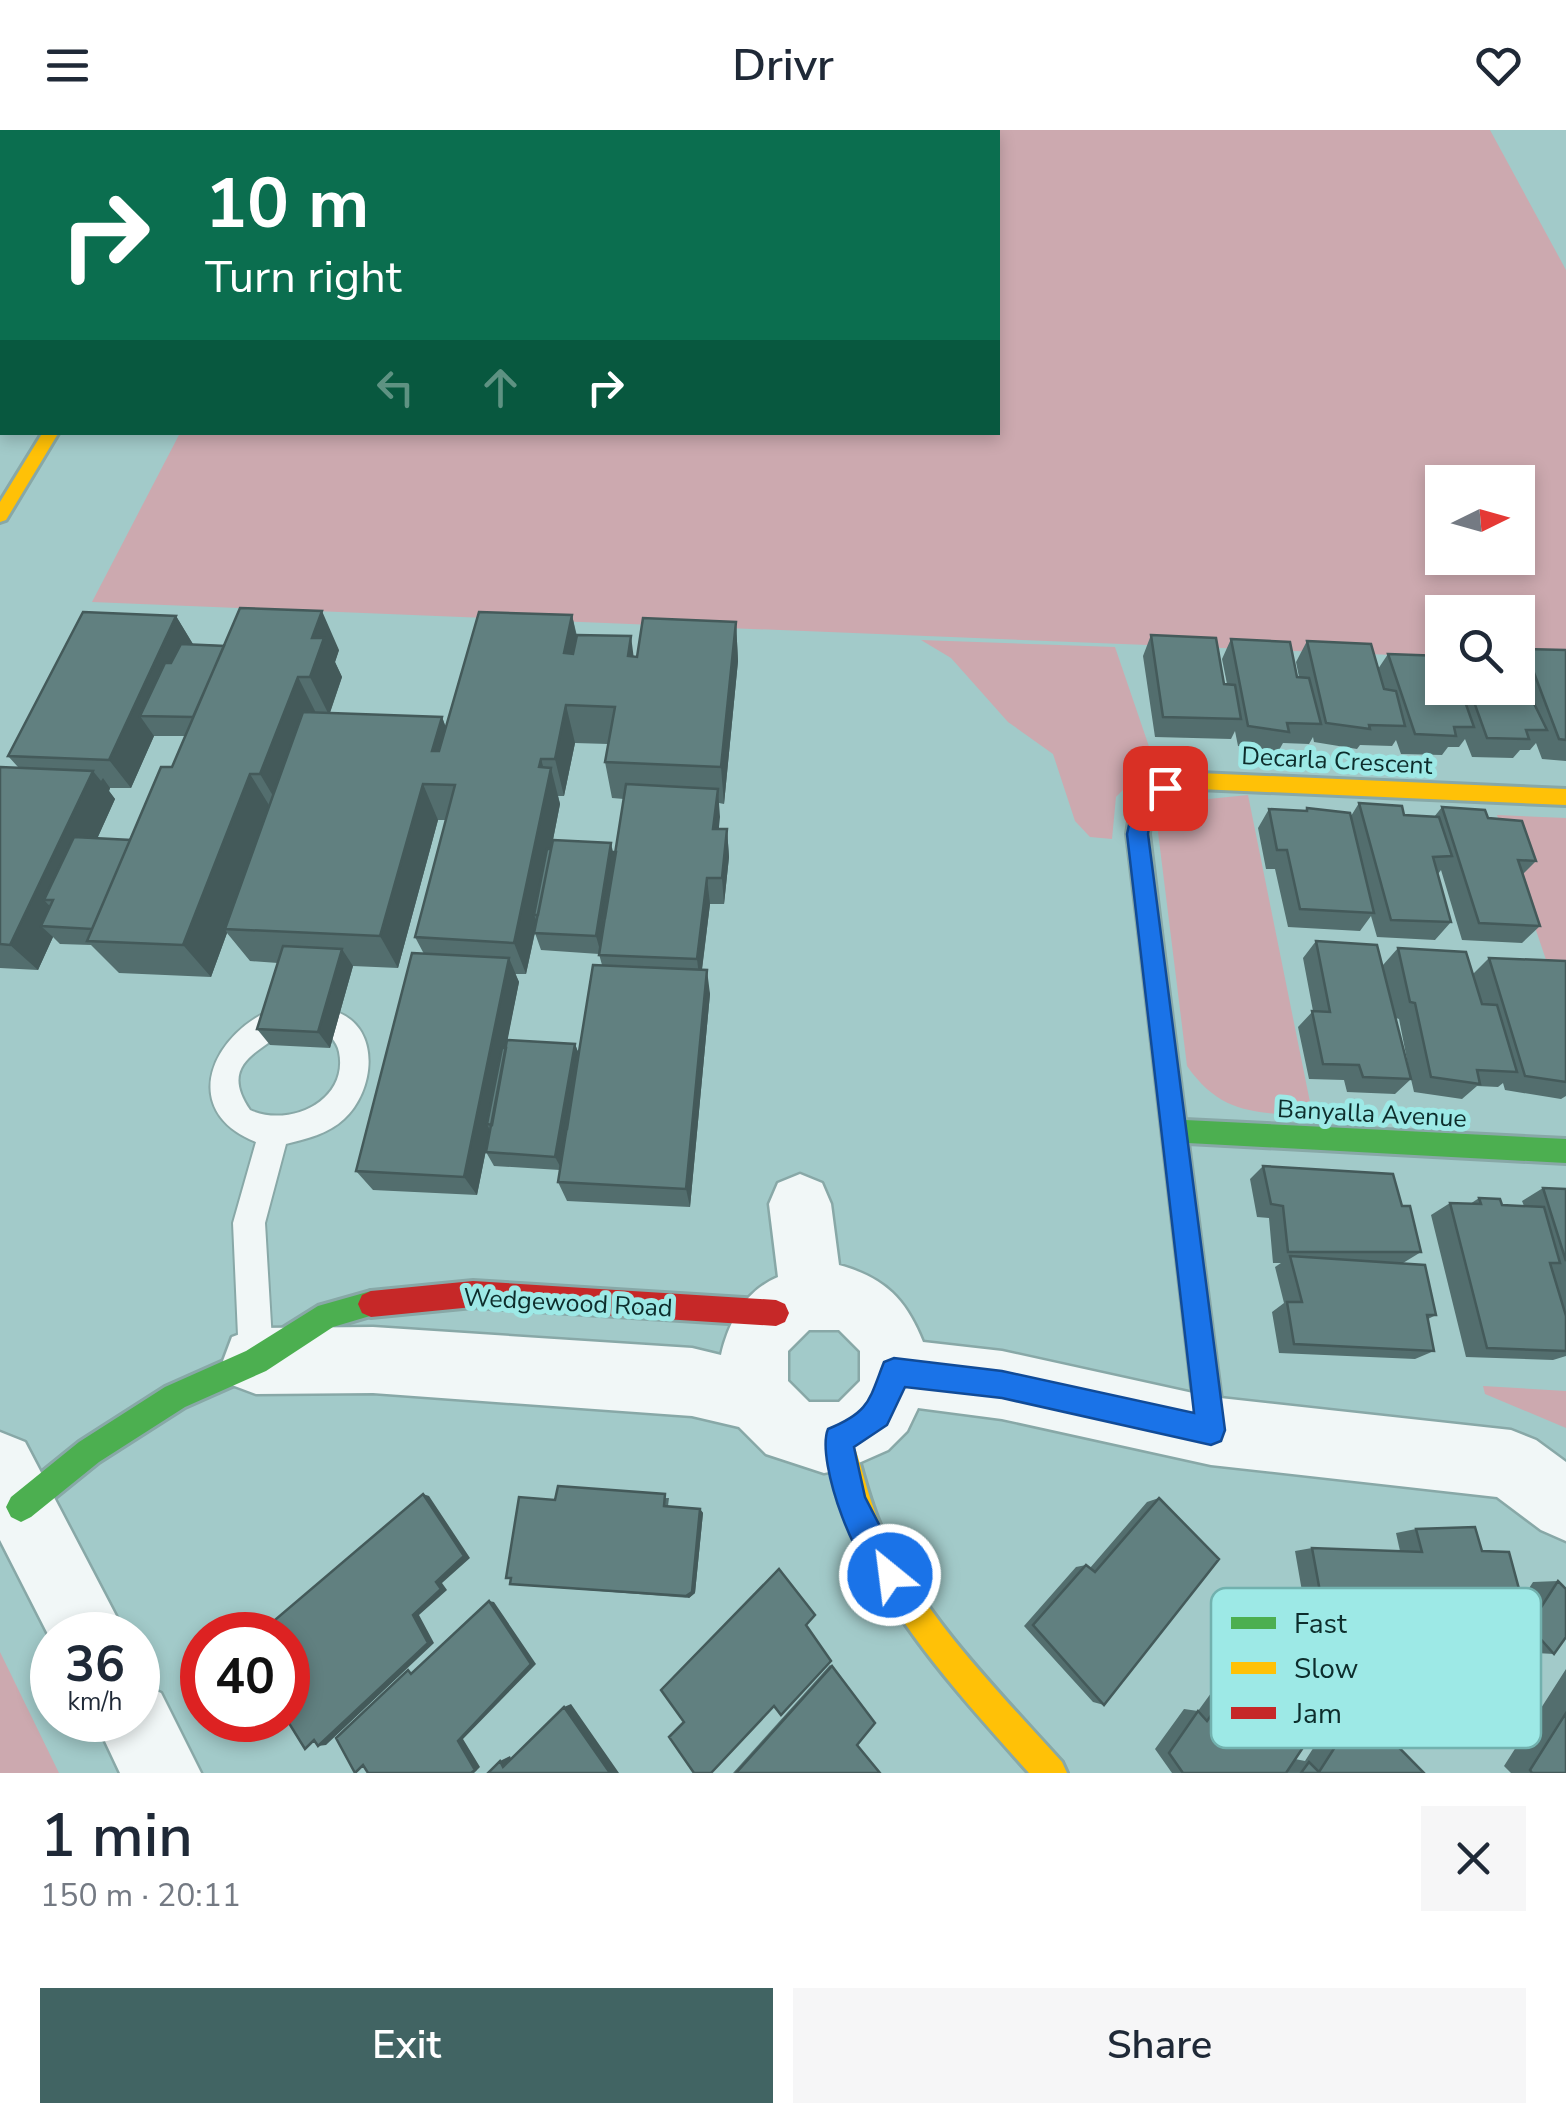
<!DOCTYPE html>
<meta charset="utf-8">
<style>
:root{--surface:#fff;--page:#f6f6f7;--text:#1f2937;--muted:#747a83;--accent:#416463}
body{margin:0;font-family:"Nunito Sans",sans-serif;background:var(--page);color:var(--text);height:100vh;display:flex;flex-direction:column;font-size:38px;white-space:nowrap}
*{box-sizing:border-box;margin:0}
p{font-size:32px;color:var(--muted)}
.icon{flex:none;width:55px;height:55px;fill:none;stroke:currentColor;stroke-width:2;stroke-linecap:round;stroke-linejoin:round}
.map{position:relative;height:1643px;overflow:hidden}
.panel{display:flex;flex-direction:column;background:var(--surface);flex:1}
.panel>*{flex:none}
.top-card{position:absolute;left:0px;top:0px;width:1000px;height:305px;box-shadow:0 5px 15px #0003;background:#0b6e4f;color:#fff;overflow:hidden}
.needle{width:65px;rotate:85deg}
.controls{position:absolute;left:1425px;top:335px;display:grid;gap:20px}
.controls a{display:grid;place-items:center;width:110px;height:110px;border-radius:0px;background:var(--surface);box-shadow:0 5px 15px #0003;font-size:50px}
.speed{position:absolute;left:30px;top:1482px;display:flex;gap:20px;font-size:50px;font-weight:700;text-align:center}
.speed>*{display:grid;place-content:center;width:130px;height:130px;border-radius:50%;background:var(--surface);box-shadow:0 5px 15px #0003;line-height:1}
.speed small{font-size:25px;font-weight:400}
.speed .limit{border:15px solid #d22;background:#fff;color:#111}
.pin{position:absolute;display:grid;place-items:center;width:85px;height:85px;color:#fff;margin:-42px;border-radius:20px;box-shadow:0 5px 15px #0006}
.me{position:absolute;width:110px;margin:-55px;rotate:331deg;stroke-linejoin:round;filter:drop-shadow(0 0 8px #0008)}
.turn{display:flex;align-items:center;gap:35px;height:210px;padding:0 40px;font-size:45px}
.turn .icon{width:130px;height:130px;stroke-width:2.5}
.turn b{display:block;font-size:70px;line-height:85px}
.lanes{display:flex;align-items:center;height:95px;padding:0 40px;background:#0003;justify-content:center;gap:50px;direction:ltr}
.lanes .off{opacity:.35}
.round{display:grid;place-items:center;flex:none;width:105px;height:105px;border-radius:0px;background:var(--page)}
.headline{display:flex;align-items:center;justify-content:space-between;height:170px;padding:0 40px}
h1{font-size:60px;font-weight:600;line-height:75px}
.action{display:flex;gap:20px;margin-top:auto;padding:20px 40px}
.action a{flex:1;height:115px;border-radius:0px;background:var(--accent);color:#fff;font-size:40px;font-weight:600;line-height:115px;text-align:center}
.action a+a{background:var(--page);color:var(--text)}
header{display:flex;justify-content:space-between;align-items:center;height:130px;padding:0 40px;background:var(--surface);font-size:45px;font-weight:600}
.map>svg:first-child{display:block}
</style>
<header><svg class="icon" aria-label="menu" viewBox="0 0 24 24"><path d="M4 6h16M4 12h16M4 18h16"/></svg>Drivr<svg class="icon" aria-label="heart" viewBox="0 0 24 24"><path d="M12 20l-8-8c-3-5 5-10 8-4 3-6 11-1 8 4z"/></svg></header>
<div class="map">
<svg width="1566" height="1643" viewBox="0 0 1566 1643">
<rect width="100%" height="100%" fill="#a2cac9"/>
<path fill="#cca9af" fill-rule="evenodd" d="M0 0H192L2 2 0 272Z
M337 0H1490L1566 140V531L1518 529V482H1442V527L92 472 180 303 998 302V2ZM1442 352H1518V428H1442Z
M921 510 1115 517 1156 637 1141 642 1116 667 1112 709 1090 707 1075 691 1053 624 1008 592 951 528Z
M1248 665 1313 987C1257 981 1223 987 1187 936L1156 686 1169 673Z
M1497 685 1566 688V889Z
M1483 1256 1566 1261V1298L1485 1264Z
M0 1522 59 1643H0Z"/>
<g fill="none" stroke-linecap="round" stroke-linejoin="round">
<g stroke="#88a8a7" stroke-width="4">
<path id="lane" d="M278 877 288 881 292 890C279 919 212 925 250 980 289 998 349 971 339 922 337 911 328 905 323 895L327 886 337 882C382 899 374 962 344 989 328 1004 306 1009 286 1014L265 1093 273 1228 268 1240 256 1245 244 1240 239 1228 233 1093 256 1012C176 980 213 901 278 877Z"/>
</g>
<g stroke="#88a8a7" stroke-width="5">
<path id="street" d="M800 1044 822 1053 831 1074 839 1135C885 1148 906 1169 923 1212L1002 1221 1211 1267 1511 1300 1536 1310 1566 1332V1411L1541 1400 1497 1367 1211 1335 1002 1289 918 1278 907 1301 888 1320 845 1339 824 1343 766 1324 739 1297 692 1286 373 1263 256 1264 232 1255 223 1231 232 1207 256 1198 373 1197 692 1218 721 1225C729 1191 745 1161 778 1147L769 1074 778 1053ZM809 1200H839L860 1221V1251L839 1272H809L788 1251V1221Z
M0 1302 25 1312 126 1505H52V1512L0 1410Z
M138 1553 161 1563 201 1643H120L95 1590H138Z"/>
</g>
<g stroke="#88a8a7" stroke-width="6">
<path id="fast" d="M1150 793 1158 795 1161 802 1185 990 1566 1009V1033L1188 1013 1225 1301 1221 1311 1211 1315 1201 1311 1197 1301 1139 802 1142 795Z
M371 1161 380 1165 384 1174 380 1183 333 1197 266 1241 185 1277 99 1332 31 1387 21 1392 11 1387 6 1377 11 1367 79 1312 165 1257 246 1221 318 1176Z"/>
</g>
<g stroke="#88a8a7" stroke-width="6">
<path id="slow" d="M43 302H59L6 390 0 392V372Z
M1199 643 1566 659V675L1199 659 1171 665 1151 682 1149 704 1161 802 1158 809H1142L1139 802 1127 704 1131 678 1158 652Z
M838 1295 848 1299C862 1332 867 1368 883 1401 926 1489 997 1560 1062 1632L1067 1643H1029C949 1553 864 1463 833 1343 829 1328 822 1314 828 1299Z"/>
</g>
<g stroke="#88a8a7" stroke-width="6">
<path id="jam" d="M473 1151 776 1170 785 1174 789 1183 785 1192 776 1196 473 1177 371 1187 362 1183 358 1174 362 1165 371 1161Z"/>
</g>
<use href="#lane" fill="#f1f7f7" fill-rule="evenodd"/>
<use href="#street" fill="#f1f7f7" fill-rule="evenodd"/>
<use href="#fast" fill="#4caf50" fill-rule="evenodd"/>
<use href="#slow" fill="#ffc107" fill-rule="evenodd"/>
<use href="#jam" fill="#c62828" fill-rule="evenodd"/>
</g>
<path fill="#536e6e" fill-rule="evenodd" d="M572 485 577 506 634 527 736 492 738 531 724 674 719 673V699H727L729 727 724 774H710L702 840 710 864 690 1077 567 1071 558 1052 560 1040 494 1036 486 1022 490 1000 477 1065 373 1060 356 1041 424 824 415 807 446 690H438L398 838 353 836 330 918 270 915 257 899 278 833 250 831 227 803 211 847 119 843 91 815 60 814 53 807 38 840 0 838V637H18L8 626 176 486 193 514 339 520 335 532 342 547 330 583 442 587 446 598ZM154 606H185L172 637 130 710 97 709 115 669 109 661 110 658H131ZM575 613 608 614 605 632 612 668 624 669 616 722 553 710 560 674 558 666H564ZM535 803 541 820 599 824 602 835 579 922H578L575 914 507 910 519 852 515 844H526Z
M1151 505 1224 554H1227L1222 529 1231 509 1297 547H1299L1296 532 1307 511 1378 539 1388 524 1442 558H1518V529L1525 519 1566 520V631L1542 629 1536 613 1530 620H1520L1513 628 1472 627 1465 609 1459 617H1448L1442 625 1401 624 1396 610 1392 616 1360 615 1357 619 1314 612 1313 607 1309 614 1283 613 1278 622 1238 616 1235 601 1231 609 1155 607 1143 526Z
M1359 673 1404 685 1434 687 1442 677 1488 688 1536 731 1523 744 1540 796 1522 813 1462 810 1441 740 1438 744 1451 792 1435 810 1377 807 1371 786 1360 801 1288 797 1275 739H1266L1258 698 1269 679 1305 681 1307 678 1351 686Z
M1316 811 1383 835 1398 818 1473 844 1489 828 1566 831V966L1561 969 1505 960 1503 953 1498 957 1477 956 1462 969 1414 962 1411 949 1395 964 1347 962 1344 950 1309 949 1298 897 1313 881 1303 828ZM1396 888 1399 889 1410 945Z
M1263 1036 1402 1076 1421 1122 1403 1133 1436 1185 1428 1189 1434 1221 1415 1229 1279 1223 1272 1182 1284 1173 1275 1137 1281 1133H1273L1269 1088 1257 1087 1250 1049Z
M1543 1058 1566 1059V1226L1553 1230 1466 1227 1431 1085 1450 1073 1470 1074 1479 1068 1502 1075 1524 1076 1522 1071Z
M669 1368 668 1376 700 1379 703 1383 695 1463 689 1468 510 1454 555 1370Z
M1159 1368 1104 1575 1093 1572 1024 1496 1076 1437 1086 1435 1090 1438 1147 1372Z
M1416 1399 1482 1421 1522 1469 1533 1452 1558 1451 1554 1524 1536 1523 1512 1531 1492 1550 1468 1548 1463 1530H1453L1449 1515H1446L1449 1527 1355 1525 1351 1505H1334L1331 1489 1307 1490 1295 1421 1312 1418 1400 1421 1396 1403Z
M1251 1508H1267L1295 1629 1305 1631 1340 1576 1360 1578 1424 1643H1172L1155 1619 1184 1579 1198 1581Z
M830 1535 832 1536 857 1615 881 1643H733Z
M1566 1539V1643H1511L1504 1636Z"/>
<path fill="#445a5a" d="M322 481 339 520 335 532 342 547 329 585 310 547 312 508Z
M572 485 580 524 564 523Z
M176 486 194 516 140 586 154 606 131 658 109 630Z
M736 492 738 531 724 674 721 637Z
M631 506 636 545 628 526Z
M298 547 317 585 276 671 260 644Z
M566 575 575 613 564 666 555 629Z
M442 587 456 625 432 621Z
M541 629 548 653 551 638 560 674 538 785H534L537 792 526 844 514 813Z
M93 641 101 651 103 648 110 658 109 661 115 669 64 782 53 770H44L61 788 41 796 53 807 38 840 10 815Z
M250 644 272 680 225 799 227 803 211 847 183 815Z
M423 654 438 690 398 838 380 806Z
M718 659 720 687 716 726 713 699Z
M727 699 729 727 724 774 722 748Z
M611 713 615 731 603 788 605 796 601 824 596 806Z
M707 748 710 774 700 854 697 829Z
M342 819 353 836 330 918 318 902Z
M509 828 519 852 491 994H487L490 1000 477 1065 464 1047Z
M707 840 710 864 690 1077 686 1059Z
M575 914 581 930 565 999 568 1005 562 1040 555 1027Z
M423 1364 429 1366 470 1428 442 1453 447 1460 419 1485 434 1513 326 1615 318 1616 436 1452Z
M700 1379 703 1383 695 1463 689 1468 686 1466Z
M489 1471 494 1472 536 1534 463 1609 480 1637 474 1643H471L458 1611Z
M571 1574 619 1643H610L564 1577Z
M510 1626 513 1633 503 1637 500 1631Z"/>
<path fill="#618080" stroke="#445a5a" stroke-width="2.5" d="M240 478 322 481 312 508H324L310 547H298L260 644H250L183 815 87 811 161 637H172Z
M83 482 176 486 109 630 8 626Z
M479 482 572 485 564 523 573 524 577 505 631 506 628 526 637 527 643 488 736 492 721 637 605 632 615 577 566 575 555 629H541L539 637 551 638 514 813 415 807 455 655 423 654 380 806 225 799 303 582 442 587 432 621H439Z
M1151 505 1216 508 1224 554 1235 555 1241 589 1163 587Z
M1231 509 1290 512 1297 547 1309 548 1321 594 1287 593 1289 602 1248 596Z
M1307 511 1371 514 1384 559 1396 561 1405 596 1369 595 1370 599 1326 593Z
M181 514 224 516 193 587 140 586 165 533H171Z
M1525 519 1566 520V610L1559 609Z
M1388 524 1442 526V558H1454L1456 562 1462 563 1474 597H1454L1456 606 1415 604Z
M1518 541 1547 600H1526L1529 609 1487 608 1469 558H1518Z
M0 637 93 641 10 815 0 814Z
M626 654 718 659 713 699H727L722 748H707L697 829 599 825Z
M1359 673 1402 676 1404 685 1439 687 1452 726 1433 727 1451 792 1391 790Z
M1442 677 1485 680 1488 688 1522 691 1536 731 1518 730 1540 796 1479 793Z
M1307 678 1350 683 1374 783 1300 779 1287 720H1277L1269 679 1307 681Z
M74 707 130 710 92 799 41 796 53 770H44Z
M553 710 611 713 596 806 534 803Z
M547 719H551L538 785H534Z
M613 722H616L605 788H603Z
M1316 811 1377 815 1411 949 1363 947 1359 935 1323 934 1312 881 1330 882Z
M283 816 342 819 318 902 257 899Z
M1398 818 1466 822 1482 874 1497 875 1517 942 1477 940 1480 954 1431 947 1415 873 1410 872Z
M412 823 509 828 464 1047 356 1041Z
M1489 828 1566 831V952L1525 946Z
M593 835 707 840 686 1059 558 1052Z
M507 910 575 914 555 1027 486 1022Z
M502 918H506L492 995 487 994Z
M578 922H579L567 999H565Z
M1263 1036 1393 1044 1402 1076H1410L1421 1122H1288L1283 1076 1271 1074Z
M1543 1058 1566 1059V1131Z
M1479 1068 1500 1069 1502 1075 1544 1077 1560 1133H1550L1566 1186V1221L1487 1218 1450 1073 1481 1074Z
M1290 1126 1425 1135 1436 1185H1427L1434 1221 1294 1214 1287 1172H1302Z
M558 1356 665 1364 664 1376 700 1379 692 1462 686 1466 510 1454 511 1448H506L519 1367 555 1370Z
M423 1364 464 1426 436 1452 441 1459 413 1485 428 1513 318 1616 314 1610 305 1619 287 1590 288 1549 293 1542 288 1532V1505H274L269 1495Z
M1159 1368 1219 1429 1104 1575 1033 1495 1086 1435 1095 1442Z
M1475 1397 1482 1421 1509 1422 1529 1496 1558 1451 1566 1459V1507L1554 1524 1529 1496 1538 1530 1512 1531 1517 1549 1492 1550 1486 1531H1476L1472 1515 1445 1514 1449 1527 1375 1525 1370 1504 1353 1505 1350 1489H1325L1312 1418 1422 1422 1416 1399Z
M779 1439 815 1485 806 1495 831 1531 781 1585 774 1576 711 1643H694L669 1607 684 1592 661 1560Z
M489 1471 531 1534 458 1611 475 1640 471 1643H368L363 1635 355 1643 336 1608 408 1540 411 1544Z
M1267 1508 1332 1574 1286 1643H1183L1169 1623 1198 1581 1207 1591Z
M832 1536 875 1593 857 1615 880 1643H736Z
M564 1577 610 1643H488L500 1631 503 1637Z
M1360 1578 1424 1643H1301L1309 1632 1319 1642Z
M1566 1583V1643H1532L1530 1640Z"/>
<path fill="#1a73e8" stroke="#114b97" stroke-width="2.5" d="M1165 650 1175 658 1151 682 1148 704 1225 1300 1221 1311 1211 1315 1002 1268 905 1257 887 1295 854 1317 865 1367 905 1445 900 1456 890 1460C858 1448 815 1330 828 1299 870 1282 869 1270 884 1232L894 1228 1002 1241 1194 1283 1127 704 1134 672Z"/>
<g text-anchor="middle" stroke-width="10" stroke-linejoin="round" paint-order="stroke">
<g font-size="25" fill="#0d2d2c" stroke="#9de9e6">
<text transform="translate(1337 630) rotate(3)" y="9">Decarla Crescent</text>
<text transform="translate(1372 983) rotate(3)" y="9">Banyalla Avenue</text>
<text transform="translate(568 1172) rotate(3)" y="9">Wedgewood Road</text>
</g>
</g>
<rect x="1211" y="1458" width="330" height="160" rx="15" fill="#9de9e6" stroke="#72b1ae" stroke-width="2.5"/>
<rect x="1231" y="1487" width="45" height="12" fill="#4caf50"/>
<rect x="1231" y="1532" width="45" height="12" fill="#ffc107"/>
<rect x="1231" y="1577" width="45" height="12" fill="#c62828"/>
<g font-size="28" fill="#0d2d2c">
<text x="1294" y="1503">Fast</text>
<text x="1294" y="1548">Slow</text>
<text x="1294" y="1593">Jam</text>
</g>
</svg>
<div class="controls">
<a><svg class="needle" viewBox="-14 -14 28 28"><path d="M0-13l5 13h-10z" fill="#e53935"/><path d="M0 13l5-13h-10z" fill="#747a83"/></svg></a>
<a><svg class="icon" aria-label="search" viewBox="0 0 24 24"><circle cx="10" cy="10" r="6"/><path d="M15 15l6 6"/></svg></a>
</div>
<div class="speed"><div>36<small>km/h</small></div><div class="limit">40</div></div>
<div class="pin" style="left:1165px;top:658px;background:#d93025"><svg class="icon" aria-label="arrive" viewBox="0 0 24 24"><path d="M6 21V4h12l-3 4 3 4H6"/></svg></div>
<svg class="me" style="left:890px;top:1445px" viewBox="-20 -20 40 40"><circle r="17" fill="#1a73e8" stroke="#fff" stroke-width="3"/><path d="M0-11L8 9 0 5-8 9z" fill="#fff"/></svg>
<div class="top-card">
<div class="turn"><svg class="icon" aria-label="right" viewBox="0 0 24 24"><path d="M7 20v-9h11M14 6l5 5-5 5"/></svg><div><b>10 m</b>Turn right</div></div>
<div class="lanes"><svg class="icon off" aria-label="left" viewBox="0 0 24 24"><path d="M17 20v-9H6M10 6l-5 5 5 5"/></svg><svg class="icon off" aria-label="ahead" viewBox="0 0 24 24"><path d="M12 20V5M6 11l6-6 6 6"/></svg><svg class="icon" aria-label="right" viewBox="0 0 24 24"><path d="M7 20v-9h11M14 6l5 5-5 5"/></svg></div>
</div>
</div>
<section class="panel">
<div class="headline"><div><h1>1 min</h1><p>150 m · 20:11</p></div><a class="round"><svg class="icon" aria-label="close" viewBox="0 0 24 24"><path d="M6 6l12 12M18 6L6 18"/></svg></a></div>
<div class="action"><a>Exit</a><a>Share</a></div>
</section>
